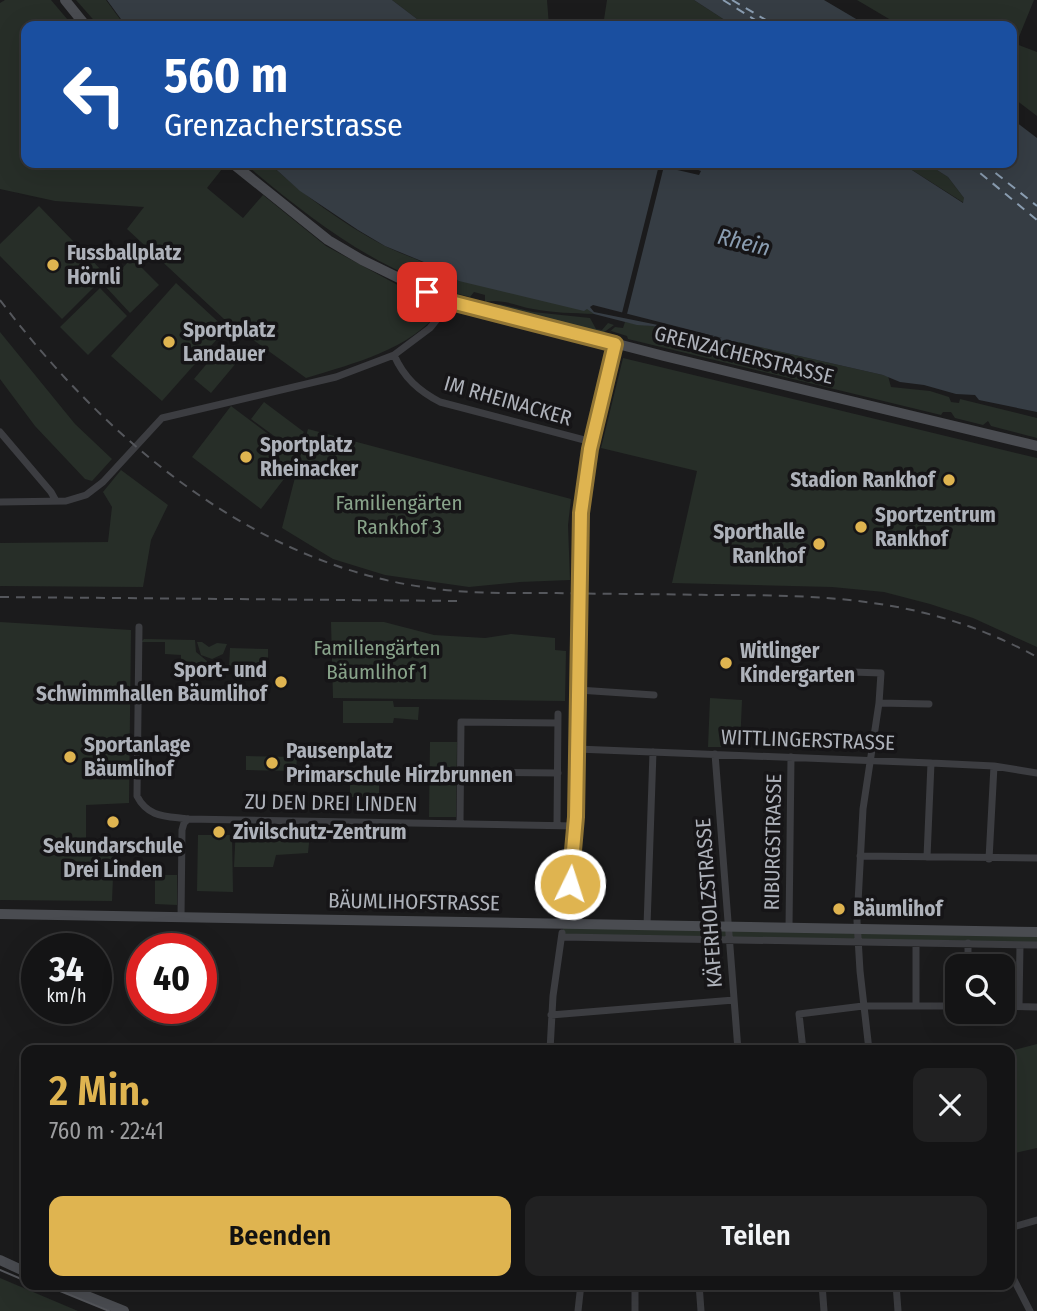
<!DOCTYPE html>
<html lang="de">
<meta charset="utf-8">
<style>
:root{--surface:#141415;--page:#212122;--text:#f1f3f6;--muted:#9d9ea0;--line:#333334;--accent:#dfb450}
body{margin:0;font-family:"Fira Sans Condensed",sans-serif;background:var(--page);color:var(--text);height:100vh;display:flex;flex-direction:column;font-size:26px;white-space:nowrap}
*{box-sizing:border-box;margin:0}
p{font-size:23px;color:var(--muted)}
.icon{flex:none;width:38px;height:38px;fill:none;stroke:currentColor;stroke-width:2;stroke-linecap:round;stroke-linejoin:round}
.map{position:relative;flex:1;overflow:hidden}
.drawer{position:absolute;left:21px;top:1045px;width:994px;height:245px;display:flex;flex-direction:column;background:var(--surface);border-radius:14px;box-shadow:0 7px 28px #0002,0 0 0 2px var(--line)}
.drawer>*{flex:none}
.banner{position:absolute;left:21px;top:21px;width:996px;height:147px;border-radius:14px;box-shadow:0 7px 28px #0002,0 0 0 2px var(--line);background:#1a4fa0;color:#fff;overflow:hidden}
.fabs{position:absolute;left:945px;top:954px;display:grid;gap:14px}
.fabs a{display:grid;place-items:center;width:70px;height:70px;border-radius:14px;background:var(--surface);box-shadow:0 7px 28px #0002,0 0 0 2px var(--line);font-size:35px}
.speed{position:absolute;left:21px;top:933px;display:flex;gap:14px;font-size:35px;font-weight:700;text-align:center}
.speed>*{display:grid;place-content:center;width:91px;height:91px;border-radius:50%;background:var(--surface);box-shadow:0 7px 28px #0002,0 0 0 2px var(--line);line-height:1}
.speed small{font-size:18px;font-weight:400}
.speed .limit{border:10px solid #d22;background:#fff;color:#111}
.pin{position:absolute;display:grid;place-items:center;width:60px;height:60px;color:#fff;margin:-30px;border-radius:14px;box-shadow:0 4px 10px #0006}
.me{position:absolute;width:77px;margin:-38px;rotate:4deg;stroke-linejoin:round;filter:drop-shadow(0 0 5px #0008)}
.turn{display:flex;align-items:center;gap:24px;height:147px;padding:0 28px;font-size:32px}
.turn .icon{width:91px;height:91px;stroke-width:2.5}
.turn b{display:block;font-size:49px;line-height:60px}
.round{display:grid;place-items:center;flex:none;width:74px;height:74px;border-radius:14px;background:var(--page)}
.overview{display:flex;align-items:center;justify-content:space-between;height:119px;padding:0 28px}
h1{font-size:42px;font-weight:600;line-height:52px;color:var(--accent)}
.primary-button{display:flex;gap:14px;margin-top:auto;padding:14px 28px}
.primary-button a{flex:1;height:80px;border-radius:14px;background:var(--accent);color:#111;font-size:28px;font-weight:600;line-height:80px;text-align:center}
.primary-button a+a{background:var(--page);color:var(--text)}
.map>svg:first-child{display:block}
</style>
<div class="map">
<svg width="1037" height="1311" viewBox="0 0 1037 1311">
<rect width="100%" height="100%" fill="#1b1b1c"/>
<path fill="#272e28" d="M5 0H51L73 26H26V163H224L226 164 207 188 243 218 263 195 326 246 416 295 438 304 442 309C409 350 355 363 306 378L224 319 127 229 144 207 55 201 0 189V3Z
M76 0H106L125 26H99Z
M392 0H547L549 26H450L417 19Z
M607 0H694L734 26H603Z
M857 0H1034L1016 44 1037 52V116L1012 97V26H901Z
M244 163H269C303 195 342 223 383 245 404 256 427 261 447 276L587 308 594 314C573 313 553 313 533 309 516 306 502 298 485 302V295L474 292 470 297C380 274 313 221 244 163Z
M901 163H926L948 177 964 198V203Z
M39 206 106 275 62 319 0 256V244Z
M132 258 159 285 130 313 105 286Z
M176 283 226 329 162 401 111 356Z
M100 288 127 316 88 355 60 327Z
M499 304 533 312 590 318 596 329 602 330 608 323 614 325 603 333 497 306Z
M625 322 652 326 721 342H738L883 375 888 376 891 387 930 391 949 397 951 402 959 403 960 399 1037 418V438L991 426 988 421 983 425 955 418 951 412H943L941 415 628 339 627 336 611 331 607 334 615 327 623 328Z
M0 332 75 424 112 459 92 481 85 479 35 426 0 379Z
M220 348 237 362 211 393 194 379Z
M623 358 1037 458V647L973 618 930 604 884 592 832 587 672 583 697 471 601 448Z
M264 402 304 432 292 449 251 419Z
M231 406 300 458 308 429 571 499 568 525 570 580 520 582 469 587 385 575 333 559 282 528 300 458 261 509 192 457Z
M121 470 168 505 151 540 143 587 0 586V543L108 542 112 507 103 492Z
M0 622 131 630 129 803 86 805V852L114 854 112 901 0 900Z
M331 622H384L434 635 485 638 511 634 555 638V650L566 651 565 701 333 698Z
M144 639 195 640 196 652 207 661V665L186 664 181 668V655L165 654V642H141Z
M197 642H202L209 647 217 643 227 644 223 654 212 659 201 655Z
M230 648 268 649V668L229 667Z
M710 698 742 700 740 747H708Z
M343 701H393L394 707H419L418 720 394 718 393 723H343Z
M430 742H457L456 817H429Z
M246 756 297 757 296 771 246 770Z
M350 785H379V797H350Z
M236 826 320 827V833H310L308 853 276 855 273 867H234Z
M198 835H232L233 892 197 891Z
M155 875H177V905L155 904Z
M564 923 1037 932V945L562 937Z
M1037 1044V1148L1010 1154V1051Z
M0 1278 78 1311H0Z"/>
<path fill="#363d44" fill-rule="evenodd" d="M107 0H392L417 19 450 26H126Z
M694 0H824L868 26H734Z
M1012 119 1037 138V412L979 400 975 395 956 394 924 385 900 382 883 375 738 342H721L652 326 637 325 594 314 587 309 584 311 459 281 436 267 385 246 358 230 300 191 269 163H647L699 175 701 171 679 163H901L963 203 964 198 948 177 926 163H1012ZM593 305 722 338 594 312 590 307Z"/>
<path fill="#1b1b1c" d="M659 165 664 166 627 314 622 313Z"/>
<g fill="none" stroke-linecap="round" stroke-linejoin="round">
<path stroke="#8a9db1" stroke-width="2" stroke-dasharray="9 7" stroke-linecap="butt" d="M723 0 765 26
M732 0 776 26
M968 163 1037 220
M983 163 1037 206"/>
<path stroke="#3c3d41" stroke-width="7" d="M394 355C404 378 419 391 440 402L592 442
M0 432 51 492 56 501
M0 502 66 501 86 495 103 482 162 418 336 377 394 355 430 328 451 302
M139 627 137 796C148 818 167 816 188 819L575 826
M796 670 881 673 879 703 863 809 857 921 860 971 869 1050
M578 690 654 695
M879 703 929 704
M577 749 931 763 994 766 1037 773
M715 754 738 1050
M460 772 558 773
M460 823 461 722 558 723
M557 824 558 714
M860 856 1037 858
M927 857 931 763
M989 859 994 766
M181 918 182 830 184 823 188 819
M647 926 653 752
M789 928 791 757
M562 937 1037 945
M968 966V943
M916 1005V943
M1003 1006 1037 1007
M1019 1006 1020 945
M551 1015 734 1000
M550 1050 553 996 562 933
M803 1050 799 1014 863 1006H957
M1010 1228 1037 1220
M1010 1272 1030 1311
M635 1284V1311
M699 1284 701 1311
M822 1284 824 1311
M896 1284 898 1311
M578 1311 581 1284"/>
<path stroke="#3c3d41" stroke-width="9" d="M564 923 576 817 578 627 582 498 590 449 615 344"/>
<path stroke="#4a4c51" stroke-width="10" d="M65 0 86 26
M232 163 328 240 362 260 440 298 664 356 1037 446
M0 914 1037 932
M0 1260 26 1272
M57 1284 124 1311"/>
<path stroke="#55575c" stroke-width="2" d="M0 1270 26 1281
M43 1284 109 1311"/>
<path stroke="#55575c" stroke-width="2" stroke-dasharray="9 7" stroke-linecap="butt" d="M0 300C104 438 253 565 430 588 470 594 511 593 551 593 605 594 659 594 713 595 832 595 929 598 1037 657
M0 597 462 601"/>
</g>
<g fill="none" stroke-linecap="round" stroke-linejoin="round">
<g stroke="#917534" stroke-width="18">
<path id="route" d="M427 292 451 302 615 344 590 449 581 513 576 817 570 884"/>
</g>
<use href="#route" stroke="#dfb450" stroke-width="12"/>
</g>
<g fill="#dfb450" stroke="#161517" stroke-width="2.5">
<circle cx="53" cy="265" r="7"/>
<circle cx="169" cy="342" r="7"/>
<circle cx="246" cy="457" r="7"/>
<circle cx="949" cy="480" r="7"/>
<circle cx="861" cy="527" r="7"/>
<circle cx="819" cy="544" r="7"/>
<circle cx="726" cy="663" r="7"/>
<circle cx="281" cy="682" r="7"/>
<circle cx="70" cy="757" r="7"/>
<circle cx="272" cy="763" r="7"/>
<circle cx="113" cy="822" r="7"/>
<circle cx="219" cy="832" r="7"/>
<circle cx="839" cy="909" r="7"/>
</g>
<g text-anchor="middle" stroke-width="7" stroke-linejoin="round" paint-order="stroke">
<g font-size="21" font-weight="bold" fill="#aeb2ba" stroke="#161517" text-anchor="start">
<text x="67" y="260">Fussballplatz<tspan x="67" dy="24">Hörnli</tspan></text>
<text x="183" y="337">Sportplatz<tspan x="183" dy="24">Landauer</tspan></text>
<text x="260" y="452">Sportplatz<tspan x="260" dy="24">Rheinacker</tspan></text>
<text x="935" y="487" text-anchor="end">Stadion Rankhof</text>
<text x="875" y="522">Sportzentrum<tspan x="875" dy="24">Rankhof</tspan></text>
<text x="805" y="539" text-anchor="end">Sporthalle<tspan x="805" dy="24">Rankhof</tspan></text>
<text x="740" y="658">Witlinger<tspan x="740" dy="24">Kindergarten</tspan></text>
<text x="267" y="677" text-anchor="end">Sport- und<tspan x="267" dy="24">Schwimmhallen Bäumlihof</tspan></text>
<text x="84" y="752">Sportanlage<tspan x="84" dy="24">Bäumlihof</tspan></text>
<text x="286" y="758">Pausenplatz<tspan x="286" dy="24">Primarschule Hirzbrunnen</tspan></text>
<text x="233" y="839">Zivilschutz-Zentrum</text>
<text x="113" y="853" text-anchor="middle">Sekundarschule<tspan x="113" dy="24">Drei Linden</tspan></text>
<text x="853" y="916">Bäumlihof</text>
</g>
<g font-size="21" fill="#aeb2ba" stroke="#161517">
<text transform="translate(744 355) rotate(14)" y="7">GRENZACHERSTRASSE</text>
<text transform="translate(508 401) rotate(16)" y="7">IM RHEINACKER</text>
<text transform="translate(808 740) rotate(2)" y="7">WITTLINGERSTRASSE</text>
<text transform="translate(331 803) rotate(1)" y="7">ZU DEN DREI LINDEN</text>
<text transform="translate(773 842) rotate(-89)" y="7">RIBURGSTRASSE</text>
<text transform="translate(414 902) rotate(1)" y="7">BÄUMLIHOFSTRASSE</text>
<text transform="translate(709 903) rotate(-94)" y="7">KÄFERHOLZSTRASSE</text>
</g>
<g font-size="21" fill="#88a38a" stroke="#161517">
<text x="399" y="510">Familiengärten<tspan x="399" dy="24">Rankhof 3</tspan></text>
<text x="377" y="655">Familiengärten<tspan x="377" dy="24">Bäumlihof 1</tspan></text>
</g>
<g font-size="23" font-style="italic" fill="#8a9db1" stroke="#161517">
<text transform="translate(744 242) rotate(14)" y="8">Rhein</text>
</g>
</g>
</svg>
<div class="fabs">
<a><svg class="icon" aria-label="search" viewBox="0 0 24 24"><circle cx="10" cy="10" r="6"/><path d="M15 15l6 6"/></svg></a>
</div>
<div class="speed"><div>34<small>km/h</small></div><div class="limit">40</div></div>
<div class="pin" style="left:427px;top:292px;background:#d93025"><svg class="icon" aria-label="arrive" viewBox="0 0 24 24"><path d="M6 21V4h12l-3 4 3 4H6"/></svg></div>
<svg class="me" style="left:570px;top:884px" viewBox="-20 -20 40 40"><circle r="17" fill="#dfb450" stroke="#fff" stroke-width="3"/><path d="M0-11L8 9 0 5-8 9z" fill="#fff"/></svg>
<div class="banner">
<div class="turn"><svg class="icon" aria-label="left" viewBox="0 0 24 24"><path d="M17 20v-9H6M10 6l-5 5 5 5"/></svg><div><b>560 m</b>Grenzacherstrasse</div></div>
</div>
<section class="drawer">
<div class="overview"><div><h1>2 Min.</h1><p>760 m · 22:41</p></div><a class="round"><svg class="icon" aria-label="close" viewBox="0 0 24 24"><path d="M6 6l12 12M18 6L6 18"/></svg></a></div>
<div class="primary-button"><a>Beenden</a><a>Teilen</a></div>
</section>
</div>
